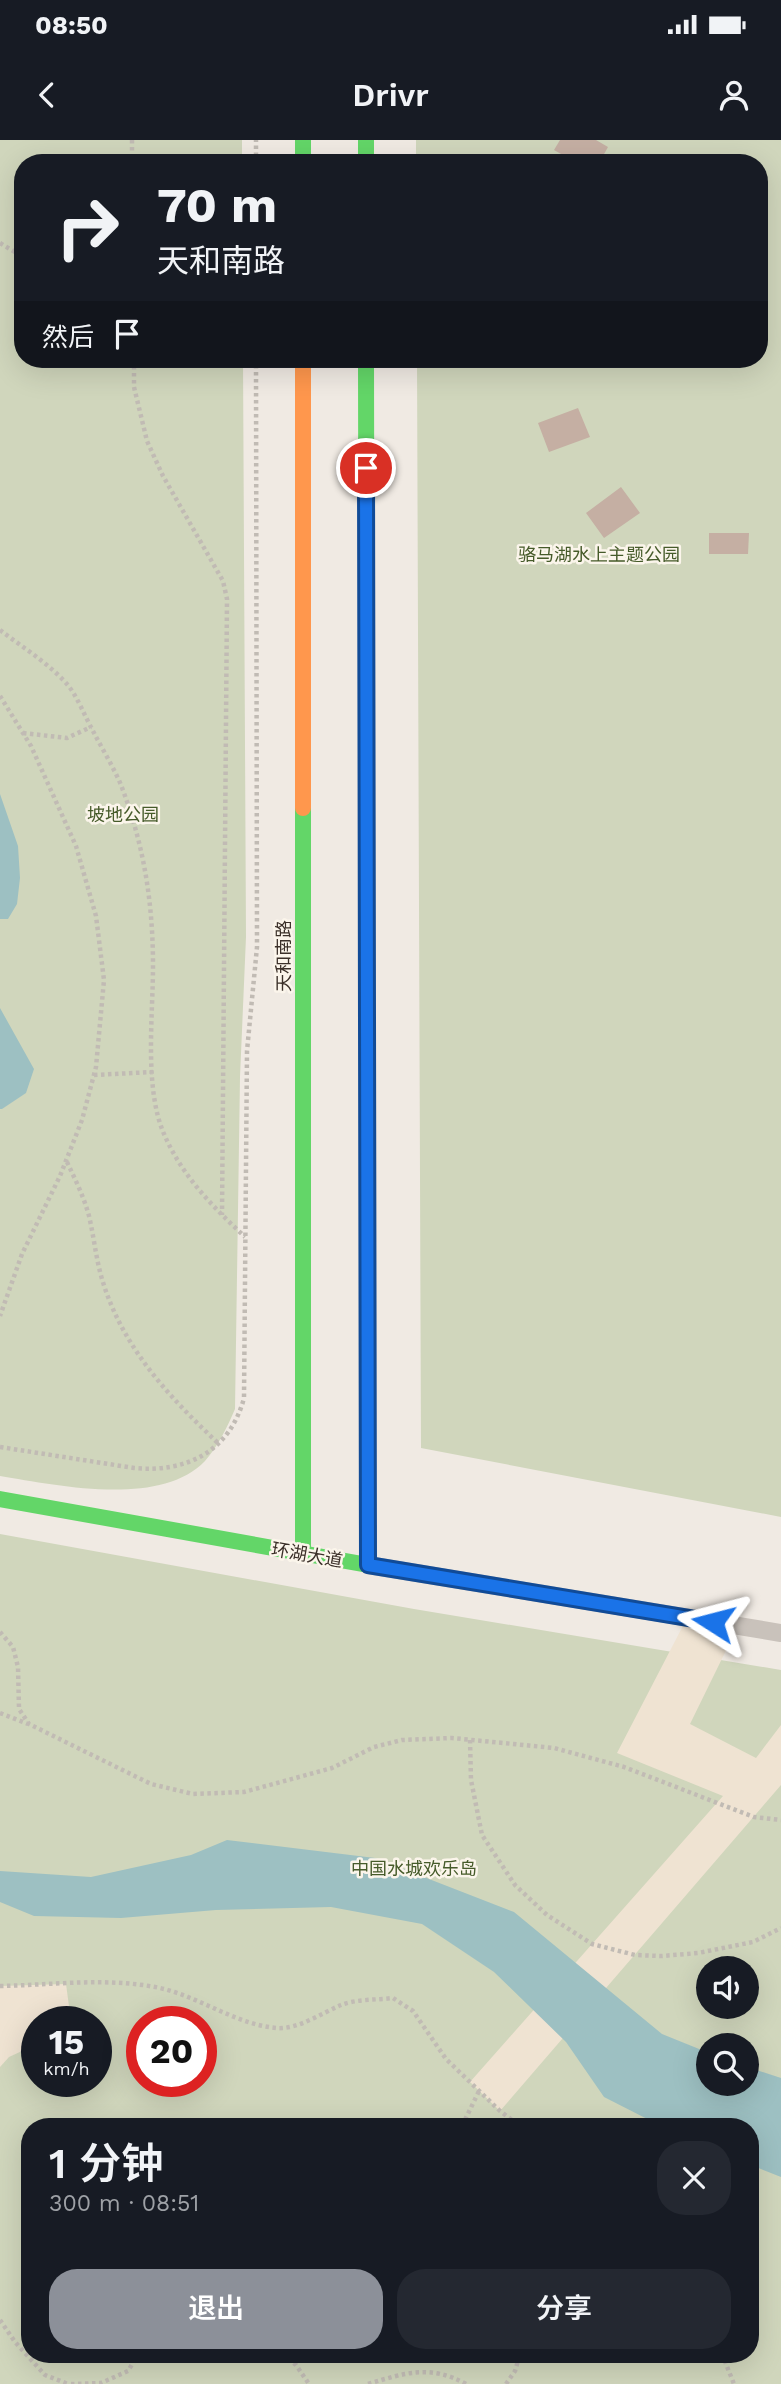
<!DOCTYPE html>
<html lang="zh">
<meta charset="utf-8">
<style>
:root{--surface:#171b24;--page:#242831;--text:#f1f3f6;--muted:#9ea1a6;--accent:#8c9099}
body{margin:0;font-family:"Work Sans","Noto Sans SC",sans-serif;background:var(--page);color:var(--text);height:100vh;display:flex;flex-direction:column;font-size:26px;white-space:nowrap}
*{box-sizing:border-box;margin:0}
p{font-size:23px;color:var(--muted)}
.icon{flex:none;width:38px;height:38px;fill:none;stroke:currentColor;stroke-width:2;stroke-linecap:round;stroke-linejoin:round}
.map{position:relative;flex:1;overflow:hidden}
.sheet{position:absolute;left:21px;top:1978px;width:738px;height:245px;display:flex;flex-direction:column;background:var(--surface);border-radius:28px;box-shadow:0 7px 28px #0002}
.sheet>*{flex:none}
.guide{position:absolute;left:14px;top:14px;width:754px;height:214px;border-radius:28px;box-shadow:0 7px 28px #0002;background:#171b24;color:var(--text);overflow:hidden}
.controls{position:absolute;left:696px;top:1816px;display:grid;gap:14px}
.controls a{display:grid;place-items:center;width:63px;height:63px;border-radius:50%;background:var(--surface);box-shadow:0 7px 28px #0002;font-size:35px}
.speed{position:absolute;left:21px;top:1866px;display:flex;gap:14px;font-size:35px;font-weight:700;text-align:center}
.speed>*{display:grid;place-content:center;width:91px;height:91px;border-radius:50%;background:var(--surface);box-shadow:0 7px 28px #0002;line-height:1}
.speed small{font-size:18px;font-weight:400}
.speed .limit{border:10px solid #d22;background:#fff;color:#111}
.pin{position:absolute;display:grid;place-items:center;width:60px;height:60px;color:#fff;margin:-30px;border:4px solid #fff;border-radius:50%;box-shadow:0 2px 7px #0007}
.me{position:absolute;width:77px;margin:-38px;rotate:279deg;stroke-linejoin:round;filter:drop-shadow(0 0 5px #0008)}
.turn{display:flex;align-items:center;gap:24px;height:147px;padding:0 28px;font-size:32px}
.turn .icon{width:91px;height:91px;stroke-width:2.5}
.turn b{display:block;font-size:49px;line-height:60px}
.then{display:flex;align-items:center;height:66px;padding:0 28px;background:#0003;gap:14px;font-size:26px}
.round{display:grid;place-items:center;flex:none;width:74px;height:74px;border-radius:28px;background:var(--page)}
.summary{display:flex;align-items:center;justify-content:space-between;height:119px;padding:0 28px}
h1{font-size:42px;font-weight:600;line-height:52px}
.primary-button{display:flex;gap:14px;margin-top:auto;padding:14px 28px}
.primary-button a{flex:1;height:80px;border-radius:28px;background:var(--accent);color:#fff;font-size:28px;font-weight:600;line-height:80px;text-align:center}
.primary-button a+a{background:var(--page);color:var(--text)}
.status{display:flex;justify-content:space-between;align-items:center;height:49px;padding:0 35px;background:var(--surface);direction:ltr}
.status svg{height:19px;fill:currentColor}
header{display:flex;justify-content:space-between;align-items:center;height:91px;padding:0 28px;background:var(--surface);font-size:32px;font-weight:600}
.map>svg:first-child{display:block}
</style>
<div class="status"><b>08:50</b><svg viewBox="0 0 49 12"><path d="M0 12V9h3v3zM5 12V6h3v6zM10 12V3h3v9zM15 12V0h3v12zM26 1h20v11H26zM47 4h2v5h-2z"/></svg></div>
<header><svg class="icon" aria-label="back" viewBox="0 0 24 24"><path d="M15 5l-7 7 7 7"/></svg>Drivr<svg class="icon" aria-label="person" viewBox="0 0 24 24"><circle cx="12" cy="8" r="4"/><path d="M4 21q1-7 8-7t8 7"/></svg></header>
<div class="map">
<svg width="781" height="2244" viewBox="0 0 781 2244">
<rect width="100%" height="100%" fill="#f0eae3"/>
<path fill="#d0d6bc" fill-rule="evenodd" d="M0 0H242V23H23V219H243L246 797 240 937 235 1269C227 1288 218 1306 205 1321 160 1368 56 1345 0 1336Z
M416 0H781V1377L421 1308 417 219H760V23H416Z
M0 1394 414 1469 781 1530V2244H0ZM709 1829H747V1867H709ZM37 1881H96V1941H37ZM142 1881H201V1941H142ZM709 1906H747V1944H709ZM30 1986H751V2214H30Z"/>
<path fill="#efe3d2" d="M687 1478 738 1486 690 1584 756 1618 781 1585V1645L500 1971 470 1942 723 1656 617 1613Z
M66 1844 71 1881H37V1913L22 1911 9 1917 0 1927V1846Z"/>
<path fill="#9dc0c2" d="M0 654 18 706 20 738 17 764 8 779H0Z
M0 868 34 929 26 953 2 969H0Z
M227 1700 375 1718 514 1772 662 1894 709 1913V1944H747V1927L781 1938V2037L751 2025V1986H661L604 1957 566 1902 494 1832 422 1784 331 1767 216 1770 121 1778 34 1776 0 1762V1731L91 1737 191 1715Z"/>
<path fill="#c5afa3" d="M560 0H596L608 7 599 23H577L554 10Z
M578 268 590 297 549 312 538 283Z
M621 347 640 373 604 398 586 373Z
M709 393H749L748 414H709Z"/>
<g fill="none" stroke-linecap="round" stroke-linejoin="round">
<path stroke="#c1bbb4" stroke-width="4.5" stroke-dasharray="3.5 3.5" stroke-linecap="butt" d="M132 0V23
M256 23V0
M0 103 23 117
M134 219V247L147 301 163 336 223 441 227 459 222 1075
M0 490C22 507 47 522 66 543 77 555 84 575 92 589 101 607 113 626 121 645 144 705 153 763 153 826 153 876 144 948 164 994 182 1036 213 1067 245 1097
M0 556 31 606 76 706 96 776 104 840 96 927 82 980 60 1036 22 1114 0 1176
M23 593 67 598 91 587
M94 935 153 932
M67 1022C75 1039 84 1057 89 1076 94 1097 96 1119 102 1139 122 1207 169 1257 219 1304
M0 1307 134 1328C187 1333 230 1311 244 1258L247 911 257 807 256 219
M0 1492 13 1507 18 1527 19 1569 29 1584 151 1644 193 1654 244 1652 332 1628 374 1607 402 1600 452 1598 554 1608 624 1627 754 1677 781 1680
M0 1573 28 1584
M470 1600 471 1640 482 1695 515 1745 547 1775 592 1804 635 1815 662 1816 698 1813 753 1802 781 1788
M0 1846C53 1845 108 1837 160 1848 200 1857 235 1884 276 1888 297 1890 322 1873 341 1865 356 1859 377 1860 393 1858L413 1871 446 1919 500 1971 520 1986
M462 1986 479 1951
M0 2180 15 2202 45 2235 68 2244
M283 2214 296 2225 309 2244
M722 2214 734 2244
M71 2244 101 2243 128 2231 138 2214
M368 2244C405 2233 430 2224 466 2244
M506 2244 515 2231 520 2214"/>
<path stroke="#c9c2bb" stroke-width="18" d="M368 1425 781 1493"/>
<path stroke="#63d668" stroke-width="16" d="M303 0V23
M366 0V23
M366 219 367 780
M303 668V1414
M0 1359 368 1425 367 1062"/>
<path stroke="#ff974d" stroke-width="16" d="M303 219V668
M367 780V1062"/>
</g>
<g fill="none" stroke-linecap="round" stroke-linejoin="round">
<g stroke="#114b97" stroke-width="18">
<path id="route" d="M366 328 368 1425 713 1482"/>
</g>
<use href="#route" stroke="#1a73e8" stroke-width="12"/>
</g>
<g text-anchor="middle" stroke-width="5" stroke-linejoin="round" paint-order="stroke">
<g font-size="18" fill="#465b2a" stroke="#fbf5eb">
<text x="599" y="421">骆马湖水上主题公园</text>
<text x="123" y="681">坡地公园</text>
<text x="414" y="1735">中国水城欢乐岛</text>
</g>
<g font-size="18" fill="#3b3029" stroke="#fbf5eb">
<text transform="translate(284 816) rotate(-90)" y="6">天和南路</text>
<text transform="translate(307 1415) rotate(10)" y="6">环湖大道</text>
</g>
</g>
</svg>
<div class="controls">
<a><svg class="icon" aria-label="sound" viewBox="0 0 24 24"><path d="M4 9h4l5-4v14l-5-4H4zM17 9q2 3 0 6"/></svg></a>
<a><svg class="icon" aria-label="search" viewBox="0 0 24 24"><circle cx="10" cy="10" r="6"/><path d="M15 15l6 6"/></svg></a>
</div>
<div class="speed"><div>15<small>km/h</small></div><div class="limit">20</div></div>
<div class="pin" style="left:366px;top:328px;background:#d93025"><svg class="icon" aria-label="arrive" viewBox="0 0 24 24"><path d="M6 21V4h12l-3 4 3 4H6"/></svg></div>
<svg class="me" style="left:713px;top:1482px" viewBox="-20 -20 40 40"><path d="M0-17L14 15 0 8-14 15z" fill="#1a73e8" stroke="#fff" stroke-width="4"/></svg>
<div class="guide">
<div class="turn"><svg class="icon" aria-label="right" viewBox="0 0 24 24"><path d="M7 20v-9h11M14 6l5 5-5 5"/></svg><div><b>70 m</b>天和南路</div></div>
<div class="then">然后<svg class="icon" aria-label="arrive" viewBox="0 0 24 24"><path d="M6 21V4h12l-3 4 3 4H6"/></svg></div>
</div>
<section class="sheet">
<div class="summary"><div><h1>1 分钟</h1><p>300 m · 08:51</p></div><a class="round"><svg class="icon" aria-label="close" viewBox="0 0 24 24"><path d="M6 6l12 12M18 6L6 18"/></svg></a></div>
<div class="primary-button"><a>退出</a><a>分享</a></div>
</section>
</div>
